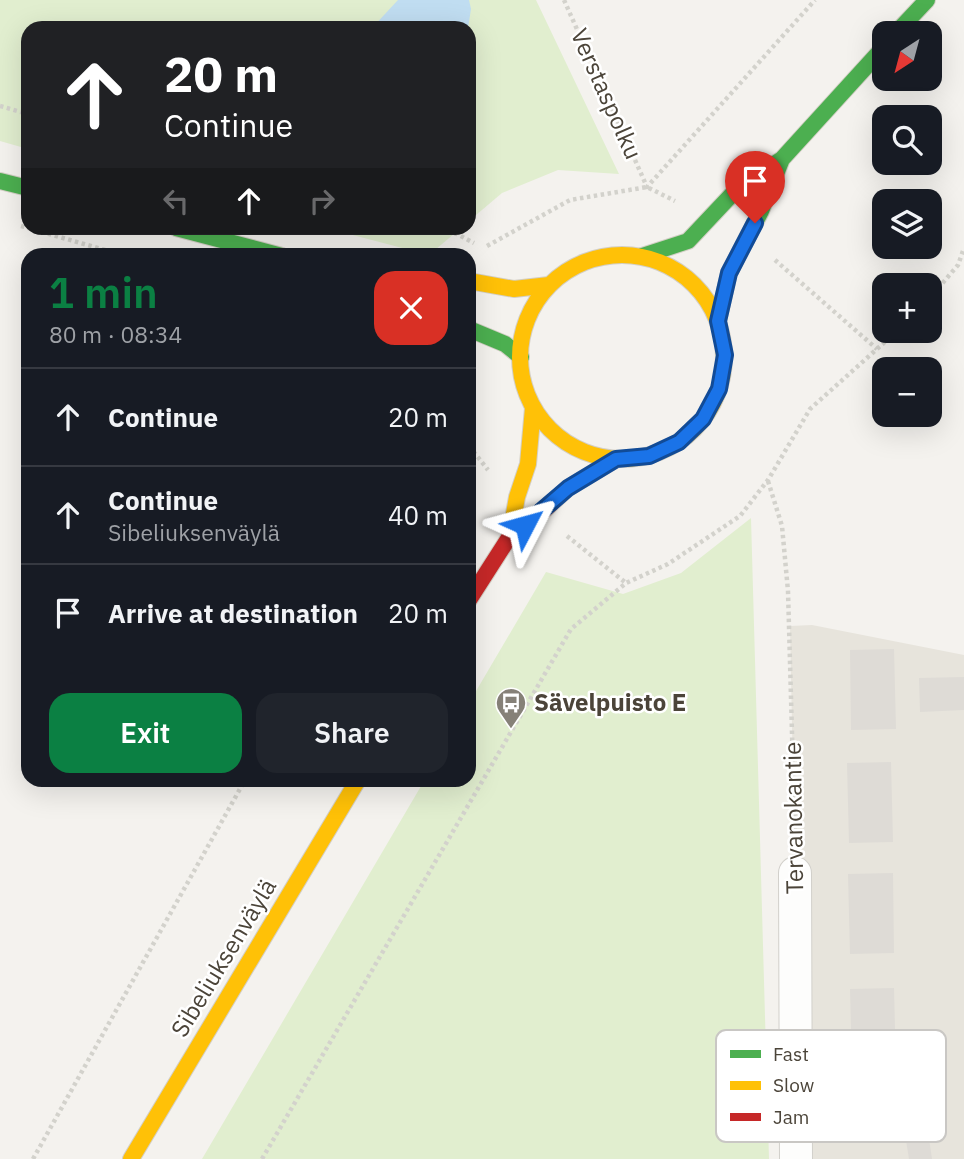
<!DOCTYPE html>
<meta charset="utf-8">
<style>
:root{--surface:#171b24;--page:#20242c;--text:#f1f3f6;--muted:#9ea1a6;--line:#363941;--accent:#0b8043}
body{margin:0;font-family:"IBM Plex Sans",sans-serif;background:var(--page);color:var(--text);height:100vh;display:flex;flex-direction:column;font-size:26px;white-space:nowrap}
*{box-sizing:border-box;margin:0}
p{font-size:23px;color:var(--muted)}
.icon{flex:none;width:38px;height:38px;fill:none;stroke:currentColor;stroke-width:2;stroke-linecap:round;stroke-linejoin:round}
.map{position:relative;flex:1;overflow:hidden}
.panel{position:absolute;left:21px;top:248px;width:455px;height:539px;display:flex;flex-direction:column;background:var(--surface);border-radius:21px;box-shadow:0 7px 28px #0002}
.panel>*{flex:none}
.top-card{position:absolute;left:21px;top:21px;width:455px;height:214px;border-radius:21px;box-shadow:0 7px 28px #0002;background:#202124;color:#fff;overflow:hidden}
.needle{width:46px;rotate:216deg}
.fabs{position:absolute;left:872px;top:21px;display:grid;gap:14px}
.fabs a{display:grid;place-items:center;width:70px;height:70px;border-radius:14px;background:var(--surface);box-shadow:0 7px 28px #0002;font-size:35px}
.pin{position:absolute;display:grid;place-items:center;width:60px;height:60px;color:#fff;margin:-72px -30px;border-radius:50% 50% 50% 0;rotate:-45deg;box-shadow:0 0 7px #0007}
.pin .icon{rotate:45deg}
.me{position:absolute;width:77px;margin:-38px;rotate:51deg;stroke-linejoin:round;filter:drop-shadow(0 0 5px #0008)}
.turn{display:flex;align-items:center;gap:24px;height:147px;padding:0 28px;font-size:32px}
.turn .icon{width:91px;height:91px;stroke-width:2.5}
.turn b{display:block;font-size:49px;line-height:60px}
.lanes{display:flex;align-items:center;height:66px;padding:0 28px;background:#0003;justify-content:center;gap:35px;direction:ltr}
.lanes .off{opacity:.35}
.round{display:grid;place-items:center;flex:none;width:74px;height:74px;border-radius:21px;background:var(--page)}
.summary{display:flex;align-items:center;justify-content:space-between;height:119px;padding:0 28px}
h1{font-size:42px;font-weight:600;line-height:52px;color:var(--accent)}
.action{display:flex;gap:14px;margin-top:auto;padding:14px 28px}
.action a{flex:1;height:80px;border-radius:21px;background:var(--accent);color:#fff;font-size:28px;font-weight:600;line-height:80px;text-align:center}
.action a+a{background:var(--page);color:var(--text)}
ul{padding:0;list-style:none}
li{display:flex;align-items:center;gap:21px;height:98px;padding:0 28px;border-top:2px solid var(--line)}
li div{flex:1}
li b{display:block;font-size:26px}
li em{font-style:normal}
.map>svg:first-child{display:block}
</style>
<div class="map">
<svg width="964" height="1159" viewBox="0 0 964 1159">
<rect width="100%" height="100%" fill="#f4f2ee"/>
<path fill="#e7e4dc" d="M812 625 964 655V1159H796L795 873 790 626Z"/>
<path fill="#e1eecf" d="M0 0H536L619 174 558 170 502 193 469 221V28H28V149L0 141Z
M326 228H461L429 255Z
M751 518 769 1159H202L424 781 469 780V703L546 572 623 594 681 573Z"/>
<path fill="#c0ddf1" d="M398 0H469L471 9 468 28H372Z"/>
<path fill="#dedbd6" d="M894 649 896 729 851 730 850 650Z
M964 677V710L920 712 919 678Z
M891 762 893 842 849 843 847 763Z
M893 873 894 953 850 954 848 874Z
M894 988 896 1069H852L850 989Z
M927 1125 932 1159H909L904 1128Z"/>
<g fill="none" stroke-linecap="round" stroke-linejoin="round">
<g stroke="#d2d0cb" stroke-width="34">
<path id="street" d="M795 873 796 1159"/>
</g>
<g stroke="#d3cfc5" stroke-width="18">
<path id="fast" d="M896 33 927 0
M0 181 28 188
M176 228 282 256
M642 256 688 241 737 189 782 159 884 47
M718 321 729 273 761 211 782 159
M469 329 505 344 521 357"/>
</g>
<g stroke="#d3cfc5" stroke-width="18">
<path id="slow" d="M520 357a102 102 0 1 1 204 0a102 102 0 1 1-204 0Z
M469 281 514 289 549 285
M510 536 517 497 528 464 533 408
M131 1159 358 780"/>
</g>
<g stroke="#d3cfc5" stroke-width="18">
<path id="jam" d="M469 600 510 536 540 514 568 488 616 459"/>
</g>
<path stroke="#d3d2cc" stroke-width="4.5" stroke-dasharray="3.5 3.5" stroke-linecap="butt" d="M564 0 647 187 815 0
M0 106 28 114
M21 226 126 256
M434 228 457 234 474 243
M487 246 570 200 647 187 675 201
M775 260 877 349
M929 299 958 265 964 248
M469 446 488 470
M768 481 782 526 788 591 795 840
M567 536 626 583
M33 1159 245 780
M262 1159 571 629 626 583 668 564 740 516 768 480 810 409 897 331"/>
<use href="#street" stroke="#fdfdfc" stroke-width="32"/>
<use href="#fast" stroke="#4caf50" stroke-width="16"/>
<use href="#slow" stroke="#ffc107" stroke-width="16"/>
<use href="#jam" stroke="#c62828" stroke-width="16"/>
</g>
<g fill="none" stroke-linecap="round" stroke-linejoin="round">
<g stroke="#114b97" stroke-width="18">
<path id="route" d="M525 525 568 488 616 459 649 456 679 442 703 419 719 389 725 355 718 321 729 273 755 223"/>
</g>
<use href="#route" stroke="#1a73e8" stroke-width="12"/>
</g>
<defs>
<g id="bus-pin" transform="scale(1.575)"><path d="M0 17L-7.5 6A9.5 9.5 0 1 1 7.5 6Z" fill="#868178" stroke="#fff"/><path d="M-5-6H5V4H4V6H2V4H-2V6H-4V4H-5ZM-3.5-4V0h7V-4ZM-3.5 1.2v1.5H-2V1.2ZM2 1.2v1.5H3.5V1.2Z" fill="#fff"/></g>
</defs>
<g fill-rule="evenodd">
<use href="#bus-pin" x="511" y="703"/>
</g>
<g text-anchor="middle" stroke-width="5" stroke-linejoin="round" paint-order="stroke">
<g font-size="24" fill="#4b4439" stroke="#fff">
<text transform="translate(606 94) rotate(66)" y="8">Verstaspolku</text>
<text transform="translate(794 818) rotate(-91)" y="8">Tervanokantie</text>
<text transform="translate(224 958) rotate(-59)" y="8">Sibeliuksenväylä</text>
</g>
<g font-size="24" font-weight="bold" fill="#4b4439" stroke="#fff" text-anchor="start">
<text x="534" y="711">Sävelpuisto E</text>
</g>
</g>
<rect x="716" y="1030" width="230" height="112" rx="10" fill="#fff" stroke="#c9c7c4" stroke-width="2"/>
<rect x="730" y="1050" width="31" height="8" fill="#4caf50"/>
<rect x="730" y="1081" width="31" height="9" fill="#ffc107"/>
<rect x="730" y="1113" width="31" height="8" fill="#c62828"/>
<g font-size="19" fill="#4b4439">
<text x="773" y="1061">Fast</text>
<text x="773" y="1092">Slow</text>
<text x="773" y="1124">Jam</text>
</g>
</svg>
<div class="fabs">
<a><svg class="needle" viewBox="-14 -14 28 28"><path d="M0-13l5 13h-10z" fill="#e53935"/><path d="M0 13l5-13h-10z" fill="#9ea1a6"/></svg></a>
<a><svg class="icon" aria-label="search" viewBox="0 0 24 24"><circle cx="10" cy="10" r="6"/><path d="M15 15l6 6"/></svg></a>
<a><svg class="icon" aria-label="layers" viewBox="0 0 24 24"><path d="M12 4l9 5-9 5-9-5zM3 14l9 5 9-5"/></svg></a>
<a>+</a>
<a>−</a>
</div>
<div class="pin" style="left:755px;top:223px;background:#d93025"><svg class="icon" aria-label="arrive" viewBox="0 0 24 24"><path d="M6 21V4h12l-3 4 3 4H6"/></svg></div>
<svg class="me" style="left:525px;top:525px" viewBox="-20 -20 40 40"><path d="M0-17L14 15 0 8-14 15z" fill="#1a73e8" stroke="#fff" stroke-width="4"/></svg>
<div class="top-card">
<div class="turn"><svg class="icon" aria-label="ahead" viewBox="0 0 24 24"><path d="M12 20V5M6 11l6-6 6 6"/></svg><div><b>20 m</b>Continue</div></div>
<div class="lanes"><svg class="icon off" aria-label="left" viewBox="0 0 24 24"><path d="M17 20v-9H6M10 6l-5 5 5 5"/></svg><svg class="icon" aria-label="ahead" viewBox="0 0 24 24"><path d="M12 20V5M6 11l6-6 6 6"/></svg><svg class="icon off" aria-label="right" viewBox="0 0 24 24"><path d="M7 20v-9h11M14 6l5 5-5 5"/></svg></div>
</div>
<section class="panel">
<div class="summary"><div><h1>1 min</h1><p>80 m · 08:34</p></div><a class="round" style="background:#d93025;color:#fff"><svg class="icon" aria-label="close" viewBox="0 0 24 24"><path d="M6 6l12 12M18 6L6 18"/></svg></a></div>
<ul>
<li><svg class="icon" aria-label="ahead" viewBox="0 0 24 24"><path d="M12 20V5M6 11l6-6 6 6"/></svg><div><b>Continue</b></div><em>20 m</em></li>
<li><svg class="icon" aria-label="ahead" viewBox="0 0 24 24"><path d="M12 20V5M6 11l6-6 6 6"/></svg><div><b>Continue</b><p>Sibeliuksenväylä</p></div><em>40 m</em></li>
<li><svg class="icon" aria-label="arrive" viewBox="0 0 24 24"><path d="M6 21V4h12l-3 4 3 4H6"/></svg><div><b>Arrive at destination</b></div><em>20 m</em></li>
</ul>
<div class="action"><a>Exit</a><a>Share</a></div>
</section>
</div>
